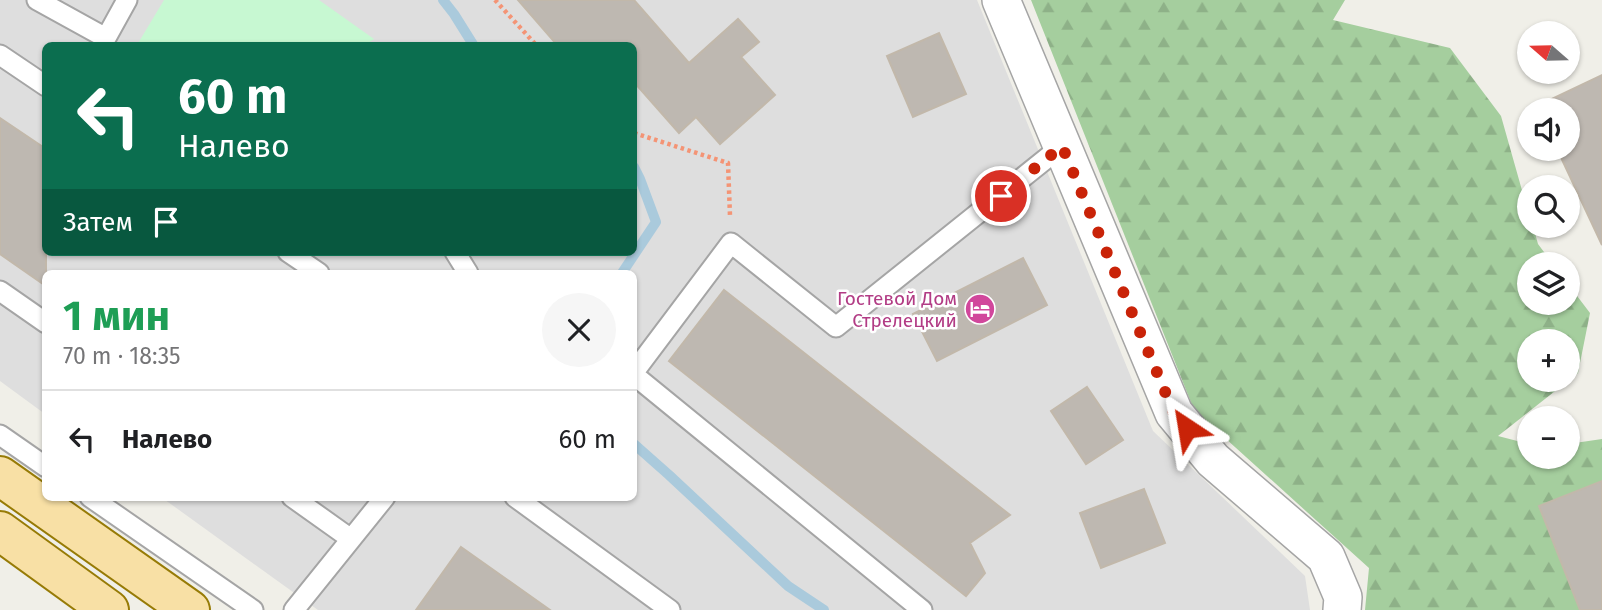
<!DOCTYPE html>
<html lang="ru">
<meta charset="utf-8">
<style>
:root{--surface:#fff;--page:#f6f6f6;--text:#202124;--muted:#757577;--line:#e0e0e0}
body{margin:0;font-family:"Fira Sans",sans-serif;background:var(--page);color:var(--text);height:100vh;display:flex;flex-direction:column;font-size:26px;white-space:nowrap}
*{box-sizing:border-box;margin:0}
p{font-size:23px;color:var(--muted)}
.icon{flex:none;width:38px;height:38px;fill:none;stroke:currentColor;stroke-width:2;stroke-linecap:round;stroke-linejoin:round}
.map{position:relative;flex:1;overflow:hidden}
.details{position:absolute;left:42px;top:270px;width:595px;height:231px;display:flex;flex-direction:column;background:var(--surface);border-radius:10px;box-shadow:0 2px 5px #0004}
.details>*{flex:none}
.hud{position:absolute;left:42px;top:42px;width:595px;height:214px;border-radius:10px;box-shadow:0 2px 5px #0004;background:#0b6e4f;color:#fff;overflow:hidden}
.needle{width:46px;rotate:290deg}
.tools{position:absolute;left:1517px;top:21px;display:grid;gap:14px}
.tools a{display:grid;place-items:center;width:63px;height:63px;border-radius:50%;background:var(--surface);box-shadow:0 2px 5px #0004;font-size:35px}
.pin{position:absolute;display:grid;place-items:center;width:60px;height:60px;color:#fff;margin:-30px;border:4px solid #fff;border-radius:50%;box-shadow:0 2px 7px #0007}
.me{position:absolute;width:77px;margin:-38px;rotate:327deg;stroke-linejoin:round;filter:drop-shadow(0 0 5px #0008)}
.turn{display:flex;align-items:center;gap:24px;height:147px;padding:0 21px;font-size:32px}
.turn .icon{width:91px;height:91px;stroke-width:2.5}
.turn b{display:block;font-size:49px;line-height:60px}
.then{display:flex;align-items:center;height:66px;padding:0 21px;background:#0003;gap:14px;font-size:26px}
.round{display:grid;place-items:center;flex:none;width:74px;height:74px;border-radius:37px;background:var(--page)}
.overview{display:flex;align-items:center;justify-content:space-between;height:119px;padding:0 21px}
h1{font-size:42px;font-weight:700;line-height:52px;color:#1e9e55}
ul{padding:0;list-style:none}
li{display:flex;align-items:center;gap:21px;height:98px;padding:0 21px;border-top:2px solid var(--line)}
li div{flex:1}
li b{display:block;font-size:26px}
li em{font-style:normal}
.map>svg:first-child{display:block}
</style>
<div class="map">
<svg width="1602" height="610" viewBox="0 0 1602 610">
<defs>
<pattern id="forest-firs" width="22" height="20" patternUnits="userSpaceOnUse" patternTransform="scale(1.75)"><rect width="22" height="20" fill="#a5ce9e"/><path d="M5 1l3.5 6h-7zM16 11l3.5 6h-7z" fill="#8eb188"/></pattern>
</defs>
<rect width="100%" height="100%" fill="#f0efe8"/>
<path fill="#dedede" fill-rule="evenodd" d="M0 0H977L1153 431 1305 576 1310 610H318L161 497H634V273H46L45 414 0 381ZM46 46H634V252H46Z"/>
<path fill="url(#forest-firs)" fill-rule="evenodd" d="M1031 0H1345L1333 20 1450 48 1501 116 1529 215 1530 226H1533L1538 244 1553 264H1530V303H1568V284L1590 313 1578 373 1498 436 1529 444 1530 457H1568V444L1602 439V610H1365L1369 568 1194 410ZM1530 341H1568V380H1530Z"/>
<path fill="#c7f8d2" d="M164 0H319L374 39 364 46 137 45Z"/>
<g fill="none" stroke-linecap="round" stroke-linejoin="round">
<path stroke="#aacadc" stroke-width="10" d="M443 0 454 14 474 46
M622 273 656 222 640 179 634 167
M634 444 669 475 788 586 824 610"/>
</g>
<path fill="#beb8b1" stroke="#c2b8aa" stroke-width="2" d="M518 0H634L689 63 738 19 759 42 741 57 775 95 720 144 696 117 679 133 634 82V46H558Z
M939 33 966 94 913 117 887 56Z
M1602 75V245L1557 149H1568V110H1539L1537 106Z
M0 118 46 149V286L0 254Z
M1023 258 1047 305 937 361 913 314Z
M724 290 1010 515 970 543 985 573 966 596 669 361Z
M1087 387 1123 440 1086 464 1051 411Z
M1602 481V610H1580L1539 506Z
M1144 489 1165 543 1101 568 1080 513Z
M461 547 550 610H416Z"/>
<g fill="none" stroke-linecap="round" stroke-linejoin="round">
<g stroke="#a5a5a5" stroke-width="23">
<path id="lane" d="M37 0 106 38 127 0
M0 55 46 86
M288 252 319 273
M455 252 468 273
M0 291 46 323
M634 372 731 243 836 327 1062 146
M634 375 922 610
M0 435 46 467
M90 497 253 610
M292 497 351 539
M515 497 670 610
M294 610 385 497"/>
</g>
<g stroke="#a5a5a5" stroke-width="40">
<path id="street" d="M1001 0 1174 413 1213 460 1326 557 1343 597 1342 610"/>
</g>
<g stroke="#977b06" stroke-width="42">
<path id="primary" d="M0 476 190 610
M0 531 109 610"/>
</g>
<path stroke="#f49475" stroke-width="4.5" stroke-dasharray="3.5 3.5" stroke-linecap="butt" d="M495 0 537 46
M634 133 728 163 730 216"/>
<use href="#lane" stroke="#fff" stroke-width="19"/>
<use href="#street" stroke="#fff" stroke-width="37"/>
<use href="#primary" stroke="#f8e0a5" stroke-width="38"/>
</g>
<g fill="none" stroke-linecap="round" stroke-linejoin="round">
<path stroke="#c92308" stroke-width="12" stroke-dasharray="0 21.6" d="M1001 196 1062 146 1174 413 1187 428"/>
</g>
<defs>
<g id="hotel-disc" transform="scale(1.575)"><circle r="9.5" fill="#d1479c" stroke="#fff"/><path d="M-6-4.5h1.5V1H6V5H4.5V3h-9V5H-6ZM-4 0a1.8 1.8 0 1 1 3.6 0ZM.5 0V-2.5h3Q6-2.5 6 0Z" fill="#fff"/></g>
</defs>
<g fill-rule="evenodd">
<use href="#hotel-disc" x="980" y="309"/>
</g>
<g text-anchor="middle" stroke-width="5" stroke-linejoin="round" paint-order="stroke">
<g font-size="19" fill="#b23c85" stroke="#fff" text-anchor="end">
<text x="957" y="305">Гостевой Дом<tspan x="957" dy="22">Стрелецкий</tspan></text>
</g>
</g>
</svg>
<div class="tools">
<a><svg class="needle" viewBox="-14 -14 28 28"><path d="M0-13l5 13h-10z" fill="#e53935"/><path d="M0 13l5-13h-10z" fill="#757577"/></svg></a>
<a><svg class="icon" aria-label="sound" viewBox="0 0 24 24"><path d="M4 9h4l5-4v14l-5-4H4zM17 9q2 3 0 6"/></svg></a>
<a><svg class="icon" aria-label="search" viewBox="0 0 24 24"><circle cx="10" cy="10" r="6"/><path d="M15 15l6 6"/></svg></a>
<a><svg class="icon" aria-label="layers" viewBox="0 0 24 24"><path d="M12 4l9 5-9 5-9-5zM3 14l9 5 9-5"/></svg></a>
<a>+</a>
<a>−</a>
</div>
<div class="pin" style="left:1001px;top:196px;background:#d93025"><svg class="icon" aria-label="arrive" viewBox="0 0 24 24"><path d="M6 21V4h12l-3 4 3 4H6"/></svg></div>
<svg class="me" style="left:1187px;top:428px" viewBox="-20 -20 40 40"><path d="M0-17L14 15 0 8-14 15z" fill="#c92308" stroke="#fff" stroke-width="4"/></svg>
<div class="hud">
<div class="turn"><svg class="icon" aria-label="left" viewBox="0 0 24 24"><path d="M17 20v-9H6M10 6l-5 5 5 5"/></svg><div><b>60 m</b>Налево</div></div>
<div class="then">Затем<svg class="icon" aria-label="arrive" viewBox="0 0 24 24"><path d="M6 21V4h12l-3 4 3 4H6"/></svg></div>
</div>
<section class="details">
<div class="overview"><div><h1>1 мин</h1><p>70 m · 18:35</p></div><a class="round"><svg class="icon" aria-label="close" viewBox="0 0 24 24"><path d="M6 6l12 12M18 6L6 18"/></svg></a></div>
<ul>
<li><svg class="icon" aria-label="left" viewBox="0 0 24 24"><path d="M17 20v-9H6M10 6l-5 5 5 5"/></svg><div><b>Налево</b></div><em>60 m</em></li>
</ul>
</section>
</div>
